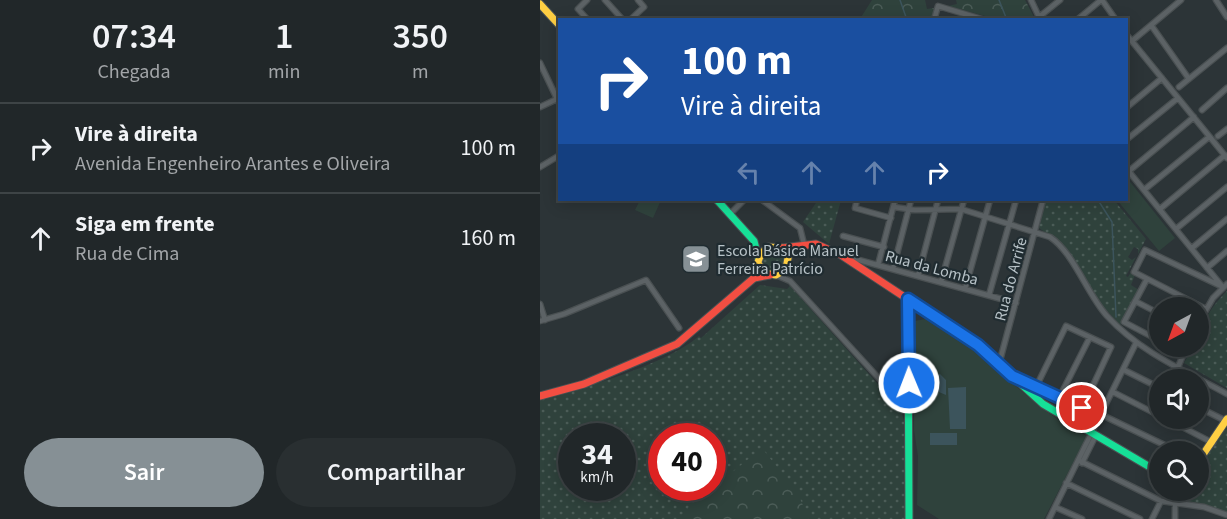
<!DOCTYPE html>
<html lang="pt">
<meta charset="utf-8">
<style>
:root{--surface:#212729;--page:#292f31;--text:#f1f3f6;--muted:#a2a5a8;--line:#3e4446;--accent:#869095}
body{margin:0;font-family:"Source Sans 3",sans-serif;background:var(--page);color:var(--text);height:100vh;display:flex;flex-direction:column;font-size:22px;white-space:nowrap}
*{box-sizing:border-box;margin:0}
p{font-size:20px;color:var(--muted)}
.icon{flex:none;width:33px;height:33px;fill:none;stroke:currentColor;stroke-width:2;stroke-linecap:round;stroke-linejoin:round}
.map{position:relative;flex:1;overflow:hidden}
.drawer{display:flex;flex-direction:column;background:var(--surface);width:540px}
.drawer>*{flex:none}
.banner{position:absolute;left:18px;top:18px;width:570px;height:183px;border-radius:0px;box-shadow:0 3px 15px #0003,0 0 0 2px var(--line);background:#1a4fa0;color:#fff;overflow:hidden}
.needle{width:39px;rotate:221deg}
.tools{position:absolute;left:609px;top:297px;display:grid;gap:12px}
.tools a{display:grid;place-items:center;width:60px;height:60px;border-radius:50%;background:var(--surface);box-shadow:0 3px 15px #0003,0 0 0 2px var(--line);font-size:30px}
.speed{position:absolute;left:18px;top:423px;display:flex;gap:12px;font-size:30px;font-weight:700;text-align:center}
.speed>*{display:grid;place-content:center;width:78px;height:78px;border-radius:50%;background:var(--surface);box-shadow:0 3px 15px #0003,0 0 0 2px var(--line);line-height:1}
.speed small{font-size:15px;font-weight:400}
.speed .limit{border:9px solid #d22;background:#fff;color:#111}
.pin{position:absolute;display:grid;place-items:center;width:51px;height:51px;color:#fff;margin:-26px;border:3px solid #fff;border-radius:50%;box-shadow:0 2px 6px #0007}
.me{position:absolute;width:66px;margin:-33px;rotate:359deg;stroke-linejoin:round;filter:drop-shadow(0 0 4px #0008)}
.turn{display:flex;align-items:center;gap:21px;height:126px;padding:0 24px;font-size:27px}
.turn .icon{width:78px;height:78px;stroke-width:2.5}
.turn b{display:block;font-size:42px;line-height:51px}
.lanes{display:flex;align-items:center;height:57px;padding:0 24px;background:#0003;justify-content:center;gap:30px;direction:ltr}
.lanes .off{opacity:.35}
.eta{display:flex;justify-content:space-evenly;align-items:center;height:102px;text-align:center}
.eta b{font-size:36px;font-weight:600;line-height:42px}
.button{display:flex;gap:12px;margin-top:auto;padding:12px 24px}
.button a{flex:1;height:69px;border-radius:36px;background:var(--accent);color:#fff;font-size:24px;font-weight:600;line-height:69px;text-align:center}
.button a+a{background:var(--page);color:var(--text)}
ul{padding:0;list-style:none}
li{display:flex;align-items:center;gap:18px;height:90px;padding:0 24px;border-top:2px solid var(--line)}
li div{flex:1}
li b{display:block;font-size:22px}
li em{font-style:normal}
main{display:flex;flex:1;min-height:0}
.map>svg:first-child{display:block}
</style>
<main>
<section class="drawer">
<div class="eta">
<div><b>07:34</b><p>Chegada</p></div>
<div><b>1</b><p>min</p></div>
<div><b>350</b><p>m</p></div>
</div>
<ul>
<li><svg class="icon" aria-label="right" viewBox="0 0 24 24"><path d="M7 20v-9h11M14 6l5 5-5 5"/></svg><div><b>Vire à direita</b><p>Avenida Engenheiro Arantes e Oliveira</p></div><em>100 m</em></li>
<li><svg class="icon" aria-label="ahead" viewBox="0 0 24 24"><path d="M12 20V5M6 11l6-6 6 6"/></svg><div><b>Siga em frente</b><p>Rua de Cima</p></div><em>160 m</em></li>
</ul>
<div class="button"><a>Sair</a><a>Compartilhar</a></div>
</section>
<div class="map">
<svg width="687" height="519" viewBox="0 0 687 519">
<defs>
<pattern id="grass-dots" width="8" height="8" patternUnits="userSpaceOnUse" patternTransform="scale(1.5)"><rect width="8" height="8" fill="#2f423c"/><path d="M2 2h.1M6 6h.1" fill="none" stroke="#4b5c57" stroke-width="1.8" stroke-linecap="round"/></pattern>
<pattern id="forest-crowns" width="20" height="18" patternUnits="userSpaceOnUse" patternTransform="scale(1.5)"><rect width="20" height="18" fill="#2f423c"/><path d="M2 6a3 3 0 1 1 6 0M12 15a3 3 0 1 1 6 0" fill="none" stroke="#4b5c57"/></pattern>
</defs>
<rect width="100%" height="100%" fill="#2c3437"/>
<path fill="url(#grass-dots)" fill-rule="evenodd" d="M278 200H301L289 244 263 222Z
M506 200H574L606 239 598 254V249L594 247 588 257 592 260 596 257 586 276 588 277 591 272 595 275 591 285 599 290 580 325 559 302 521 244 499 228Z
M222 261a11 11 0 1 1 22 0a11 11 0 1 1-22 0Z
M220 285 247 289 250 286 361 410 365 424 367 519H0V400C41 389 128 364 159 336L161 338ZM32 436H82V488H32ZM122 436H172V488H122Z
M687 291V388L644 363 653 347 658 346C658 326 672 306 687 291Z
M687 428V513L621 501 631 491 658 490 659 463Z"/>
<path fill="url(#forest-crowns)" d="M332 0H385L387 9 394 8 392 19H320Z
M416 0H485L495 19H448L449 17 408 6 417 4Z
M222 448 258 494 269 519H143V512Z"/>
<path fill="#2f423c" d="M587 178 635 238 619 251 577 200H586Z
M100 200H121L113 218 95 210Z
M386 319C432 338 461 377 500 406 514 418 531 427 547 436L504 519H399L377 505 378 456 374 430 375 321Z"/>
<path fill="#3c545c" d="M400 374 406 380V395C396 391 391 389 390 378Z
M426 387V429H410L408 388Z
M390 433H417V445H390Z"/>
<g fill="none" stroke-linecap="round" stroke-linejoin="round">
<path stroke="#3c545c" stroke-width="1.5" d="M360 0 367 20
M459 0 467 20
M558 200 572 222 576 317"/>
<g stroke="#4a5052" stroke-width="7">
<path id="street" d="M47 0 38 9 48 20
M65 0 83 20
M491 0 499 17
M562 0 576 20
M676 0 687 17
M499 17 520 0
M90 20 104 7 98 0
M394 20 398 6 445 20
M537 20 561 0
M611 25 649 79
M586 34 687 158
M592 41 641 0
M0 63 20 105
M639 87 687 48
M0 107 17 99
M586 108 622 78
M662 110 687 88
M678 136 687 129
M586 140 638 98
M0 167 20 155
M586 168 681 285
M589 171 654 117
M604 190 669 137
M222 200 260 228 264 244
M317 200 315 208 351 218
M354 207 375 210 421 209 510 237C534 253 547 294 567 316 600 352 645 371 687 394
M620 209 685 155
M190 214 204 200
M636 229 687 187
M303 236 344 247
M652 248 687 219
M308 257 476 303
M338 265 355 200
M667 268 687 251
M353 269 371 200
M236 275 250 281 356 397 369 403
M378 276 398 200
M607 279 584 322 620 341
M401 282 424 200
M425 289 450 200
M449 295 476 200
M595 301 620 314
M0 304 5 320
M666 309 594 272 605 250 683 287
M0 321 24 314 106 280 139 328
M658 324 673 298 687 284
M629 346 643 354
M459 364 503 200
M638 367 647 346
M584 370 620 388
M477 378 542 408
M496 387 526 326 571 347 535 424
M573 392 620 416
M519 398 550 337
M658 407 686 421
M562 415 639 452
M625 418 673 443
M538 460 621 501 664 507 687 515
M542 463 555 437
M526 483 600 519
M515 507 542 519
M509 519 596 343
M612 519 621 501
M635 519V503"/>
</g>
<g stroke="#4a5052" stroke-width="9">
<path id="fast" d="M177 200 214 241 218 257
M366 298 438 345 503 404 620 473
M368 299 369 519"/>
</g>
<g stroke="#4a5052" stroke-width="9">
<path id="slow" d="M0 4 20 26
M214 278C217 266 218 254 228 247L242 248 248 258 246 269 236 275 224 273 218 263
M658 462 687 419"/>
</g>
<g stroke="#4a5052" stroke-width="9">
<path id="jam" d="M242 248 276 244 301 255 366 298
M0 396 44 384 137 344 214 278 230 275"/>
</g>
<use href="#street" stroke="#5c6265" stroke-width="4.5"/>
<use href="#fast" stroke="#16e098" stroke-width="7"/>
<use href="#slow" stroke="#ffcf43" stroke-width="7"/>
<use href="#jam" stroke="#f24e42" stroke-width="7"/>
</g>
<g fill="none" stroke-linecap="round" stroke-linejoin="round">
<g stroke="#114b97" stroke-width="15">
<path id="route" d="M369 383 368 299 438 345 472 376 542 408"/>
</g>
<use href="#route" stroke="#1a73e8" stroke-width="10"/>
</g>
<defs>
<g id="school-square" transform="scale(1.5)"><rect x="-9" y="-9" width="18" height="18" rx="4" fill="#869095" stroke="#202c31"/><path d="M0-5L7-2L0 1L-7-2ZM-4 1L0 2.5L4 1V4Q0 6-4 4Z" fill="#fff"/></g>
</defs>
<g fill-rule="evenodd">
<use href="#school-square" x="156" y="259"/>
</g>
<g text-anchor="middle" stroke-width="4.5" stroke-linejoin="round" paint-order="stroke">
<g font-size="16" fill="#b7c2c7" stroke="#202c31" text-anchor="start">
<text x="177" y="256">Escola Básica Manuel<tspan x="177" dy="18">Ferreira Patrício</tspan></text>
</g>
<g font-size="16" fill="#b7c2c7" stroke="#202c31">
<text transform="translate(392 267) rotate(15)" y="6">Rua da Lomba</text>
<text transform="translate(470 279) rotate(-75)" y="6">Rua do Arrife</text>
</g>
</g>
</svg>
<div class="tools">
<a><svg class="needle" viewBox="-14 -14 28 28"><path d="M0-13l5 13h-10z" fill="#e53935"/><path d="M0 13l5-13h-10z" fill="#a2a5a8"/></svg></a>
<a><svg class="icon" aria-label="sound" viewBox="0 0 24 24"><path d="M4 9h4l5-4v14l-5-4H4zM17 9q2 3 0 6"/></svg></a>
<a><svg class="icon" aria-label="search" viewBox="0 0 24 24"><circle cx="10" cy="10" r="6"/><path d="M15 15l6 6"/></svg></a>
</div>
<div class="speed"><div>34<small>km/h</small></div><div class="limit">40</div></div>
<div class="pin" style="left:542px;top:408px;background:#d93025"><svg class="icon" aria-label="arrive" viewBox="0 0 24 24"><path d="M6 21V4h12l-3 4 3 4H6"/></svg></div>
<svg class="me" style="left:369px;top:383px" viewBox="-20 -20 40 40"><circle r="17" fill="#1a73e8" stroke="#fff" stroke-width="3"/><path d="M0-11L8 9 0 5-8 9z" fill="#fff"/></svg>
<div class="banner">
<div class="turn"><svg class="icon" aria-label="right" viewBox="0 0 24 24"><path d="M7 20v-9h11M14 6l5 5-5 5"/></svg><div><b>100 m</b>Vire à direita</div></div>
<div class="lanes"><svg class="icon off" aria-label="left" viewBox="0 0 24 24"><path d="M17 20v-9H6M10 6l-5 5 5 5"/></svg><svg class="icon off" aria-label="ahead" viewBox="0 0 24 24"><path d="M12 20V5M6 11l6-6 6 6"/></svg><svg class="icon off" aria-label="ahead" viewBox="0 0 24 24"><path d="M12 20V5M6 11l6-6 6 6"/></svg><svg class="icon" aria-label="right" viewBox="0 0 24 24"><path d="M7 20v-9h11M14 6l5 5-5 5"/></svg></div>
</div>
</div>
</main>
